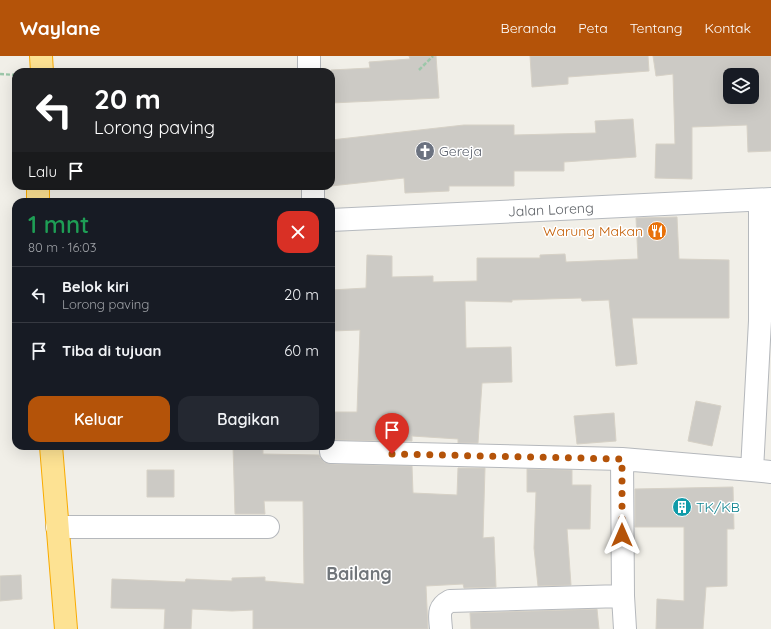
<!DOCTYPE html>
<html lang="id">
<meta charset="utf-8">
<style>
:root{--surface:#171b24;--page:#242831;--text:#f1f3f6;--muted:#9ea1a6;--line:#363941;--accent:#b45309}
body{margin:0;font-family:Quicksand,sans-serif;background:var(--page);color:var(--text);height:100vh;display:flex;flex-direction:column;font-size:15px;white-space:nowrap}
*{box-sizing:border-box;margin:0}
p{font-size:13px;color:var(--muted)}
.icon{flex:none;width:22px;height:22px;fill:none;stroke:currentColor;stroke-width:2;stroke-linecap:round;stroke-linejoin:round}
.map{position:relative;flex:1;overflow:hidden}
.details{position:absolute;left:12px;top:142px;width:323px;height:252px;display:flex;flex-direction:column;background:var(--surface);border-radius:12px;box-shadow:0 4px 16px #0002}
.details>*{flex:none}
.hud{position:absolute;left:12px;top:12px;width:323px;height:122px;border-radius:12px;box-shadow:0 4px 16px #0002;background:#202124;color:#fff;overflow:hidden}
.fabs{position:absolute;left:723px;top:12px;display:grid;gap:8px}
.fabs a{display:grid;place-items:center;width:36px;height:36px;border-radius:8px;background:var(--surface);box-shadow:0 4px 16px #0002;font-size:20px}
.pin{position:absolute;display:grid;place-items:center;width:34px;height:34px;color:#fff;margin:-41px -17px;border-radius:50% 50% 50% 0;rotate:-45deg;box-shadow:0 0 4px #0007}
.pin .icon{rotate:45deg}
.me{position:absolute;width:44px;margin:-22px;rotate:0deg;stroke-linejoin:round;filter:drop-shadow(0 0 3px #0008)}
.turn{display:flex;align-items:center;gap:14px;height:84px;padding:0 16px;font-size:18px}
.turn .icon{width:52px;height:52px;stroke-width:2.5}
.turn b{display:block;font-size:28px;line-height:34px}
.then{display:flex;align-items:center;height:38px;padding:0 16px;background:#0003;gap:8px;font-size:15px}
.round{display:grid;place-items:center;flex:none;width:42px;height:42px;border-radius:12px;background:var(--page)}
.headline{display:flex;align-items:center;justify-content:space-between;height:68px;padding:0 16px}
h1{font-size:24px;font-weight:600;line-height:30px;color:#1e9e55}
.button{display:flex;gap:8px;margin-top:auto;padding:8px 16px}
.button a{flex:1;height:46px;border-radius:12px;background:var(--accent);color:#fff;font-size:16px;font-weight:600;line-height:46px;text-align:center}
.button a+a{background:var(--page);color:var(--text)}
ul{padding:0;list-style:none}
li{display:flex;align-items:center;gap:12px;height:56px;padding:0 16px;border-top:1px solid var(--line)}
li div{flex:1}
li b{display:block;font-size:15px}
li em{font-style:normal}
header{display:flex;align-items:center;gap:24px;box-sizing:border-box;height:56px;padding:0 20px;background:var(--accent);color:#fff}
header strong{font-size:19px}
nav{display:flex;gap:22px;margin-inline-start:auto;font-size:14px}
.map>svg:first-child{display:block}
</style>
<header>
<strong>Waylane</strong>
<nav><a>Beranda</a><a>Peta</a><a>Tentang</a><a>Kontak</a></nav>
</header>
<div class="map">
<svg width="771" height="573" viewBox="0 0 771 573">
<rect width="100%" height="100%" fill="#f1efe8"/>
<path fill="#cccac5" stroke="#d6d1c6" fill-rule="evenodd" d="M409 0H436L439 42 331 47V14L370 12 369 6 410 3Z
M530 0H648L649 15 568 21V28L532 31Z
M653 0H771V95L748 96 747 69 692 71V123L655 122 656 88H675L673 18 656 20ZM730 19H752V41H730Z
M633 63 636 101 564 106V115H514V130H449V135L405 137 404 122 331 130V84L464 69H514V79L596 77 595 65Z
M677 161 679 203 729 204V262H632L637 308 616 310 609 244 582 245 581 242 512 244V246L465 245 466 292 511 291 512 326 482 327 478 387H458V383L412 380V385L331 384V356H357L360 274 331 275V234L366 232 367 199 392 200V221L433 220V226L477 225V202H540V199L565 198 566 206 638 203 636 162Z
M696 345 721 350 712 390 688 385Z
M614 357 616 385 577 388 574 360Z
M233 390H263V398L319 399 320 402 324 406 331 408 412 410 413 437 457 439 458 412H485L483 482 494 481 496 531 464 532 463 528 426 530 428 573H253V554L232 555 192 553 191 573H164L165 553 111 552 112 523 185 526 186 523 232 525V522L265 521V525L304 528 303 445H264L265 458H235Z
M527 413 572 414V429H591L590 473H567L571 529 538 530 534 492 536 436H527Z
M147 414H174V441H147Z
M733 431 734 473H727V530L706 531 703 573H656L657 543 684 545V471H635V433Z
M21 519 22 543 0 545V520Z
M597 553 599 573H471L470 557Z"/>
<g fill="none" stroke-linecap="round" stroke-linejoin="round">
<g stroke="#b5b8bc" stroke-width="24">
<path id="street" d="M309 0V16
M313 130V146
M331 396 622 403
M752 414 771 416
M57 471H268
M441 573C440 559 437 552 450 545L623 540
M625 573 623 540 622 403 752 414 760 265V144"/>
</g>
<g stroke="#b6babf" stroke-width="24">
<g id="secondary">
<path id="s1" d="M331 164 771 143"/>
</g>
</g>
<g stroke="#f9ab00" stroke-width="24">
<path id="highway" d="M41 0 42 16
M38 146V130
M51 390 66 573"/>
</g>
<path stroke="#9cc7a9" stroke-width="2.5" stroke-dasharray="4 2" stroke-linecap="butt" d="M419 14 433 0
M0 18 16 19"/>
<use href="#street" stroke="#fff" stroke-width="22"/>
<use href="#secondary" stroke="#fff" stroke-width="22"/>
<use href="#highway" stroke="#fde293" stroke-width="22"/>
</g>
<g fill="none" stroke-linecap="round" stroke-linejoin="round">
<path stroke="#b45309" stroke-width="7" stroke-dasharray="0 12.6" d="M392 398 622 403V479"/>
</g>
<defs>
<g id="church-disc" transform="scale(1)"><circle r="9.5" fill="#6b7280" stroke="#fff"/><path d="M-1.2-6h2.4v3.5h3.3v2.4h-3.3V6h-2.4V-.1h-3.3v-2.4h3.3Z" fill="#fff"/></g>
<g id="restaurant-disc" transform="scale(1)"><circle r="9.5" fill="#e8710a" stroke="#fff"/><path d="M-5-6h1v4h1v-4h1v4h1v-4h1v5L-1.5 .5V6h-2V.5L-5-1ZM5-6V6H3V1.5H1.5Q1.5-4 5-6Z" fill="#fff"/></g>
<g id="building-disc" transform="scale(1)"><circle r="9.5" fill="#0f9aa8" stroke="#fff"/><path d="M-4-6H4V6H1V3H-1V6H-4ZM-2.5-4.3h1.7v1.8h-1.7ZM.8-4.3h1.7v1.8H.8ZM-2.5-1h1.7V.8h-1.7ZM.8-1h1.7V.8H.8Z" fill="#fff"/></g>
</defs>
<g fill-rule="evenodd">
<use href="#church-disc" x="425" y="95"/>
<use href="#restaurant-disc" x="657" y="175"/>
<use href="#building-disc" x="682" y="451"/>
</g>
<g text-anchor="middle" stroke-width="3" stroke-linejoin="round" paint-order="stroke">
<g font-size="14" fill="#5b616d" stroke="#fff" text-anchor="start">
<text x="439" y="100">Gereja</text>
</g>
<g font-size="14" fill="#5f6368" stroke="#fff">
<text dy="5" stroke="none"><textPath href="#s1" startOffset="220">Jalan Loreng</textPath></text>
</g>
<g font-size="14" fill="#c56008" stroke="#fff" text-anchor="end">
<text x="643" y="180">Warung Makan</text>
</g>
<g font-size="14" fill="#0d838f" stroke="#fff" text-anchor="start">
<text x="696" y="456">TK/KB</text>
</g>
<g font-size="18" font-weight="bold" fill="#70757a" stroke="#fff">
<text x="359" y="524">Bailang</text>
</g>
</g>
</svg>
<div class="fabs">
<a><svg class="icon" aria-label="layers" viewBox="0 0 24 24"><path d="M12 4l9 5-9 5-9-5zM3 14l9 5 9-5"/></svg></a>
</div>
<div class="pin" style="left:392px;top:398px;background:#d93025"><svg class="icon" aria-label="arrive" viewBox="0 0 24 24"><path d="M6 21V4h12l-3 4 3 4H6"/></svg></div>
<svg class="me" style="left:622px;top:479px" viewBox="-20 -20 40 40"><path d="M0-17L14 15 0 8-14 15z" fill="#b45309" stroke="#fff" stroke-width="4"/></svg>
<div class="hud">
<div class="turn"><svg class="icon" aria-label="left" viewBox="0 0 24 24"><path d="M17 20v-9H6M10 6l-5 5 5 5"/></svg><div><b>20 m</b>Lorong paving</div></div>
<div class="then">Lalu<svg class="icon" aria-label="arrive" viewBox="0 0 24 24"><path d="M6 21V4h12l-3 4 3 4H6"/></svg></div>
</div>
<section class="details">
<div class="headline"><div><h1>1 mnt</h1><p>80 m · 16:03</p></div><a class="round" style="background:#d93025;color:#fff"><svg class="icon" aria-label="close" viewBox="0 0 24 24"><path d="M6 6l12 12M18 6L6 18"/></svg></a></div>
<ul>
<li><svg class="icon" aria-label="left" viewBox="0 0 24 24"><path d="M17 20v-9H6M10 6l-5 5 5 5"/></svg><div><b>Belok kiri</b><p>Lorong paving</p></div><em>20 m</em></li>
<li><svg class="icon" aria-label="arrive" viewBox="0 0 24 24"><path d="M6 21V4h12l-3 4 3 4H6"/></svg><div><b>Tiba di tujuan</b></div><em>60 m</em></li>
</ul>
<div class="button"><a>Keluar</a><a>Bagikan</a></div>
</section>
</div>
